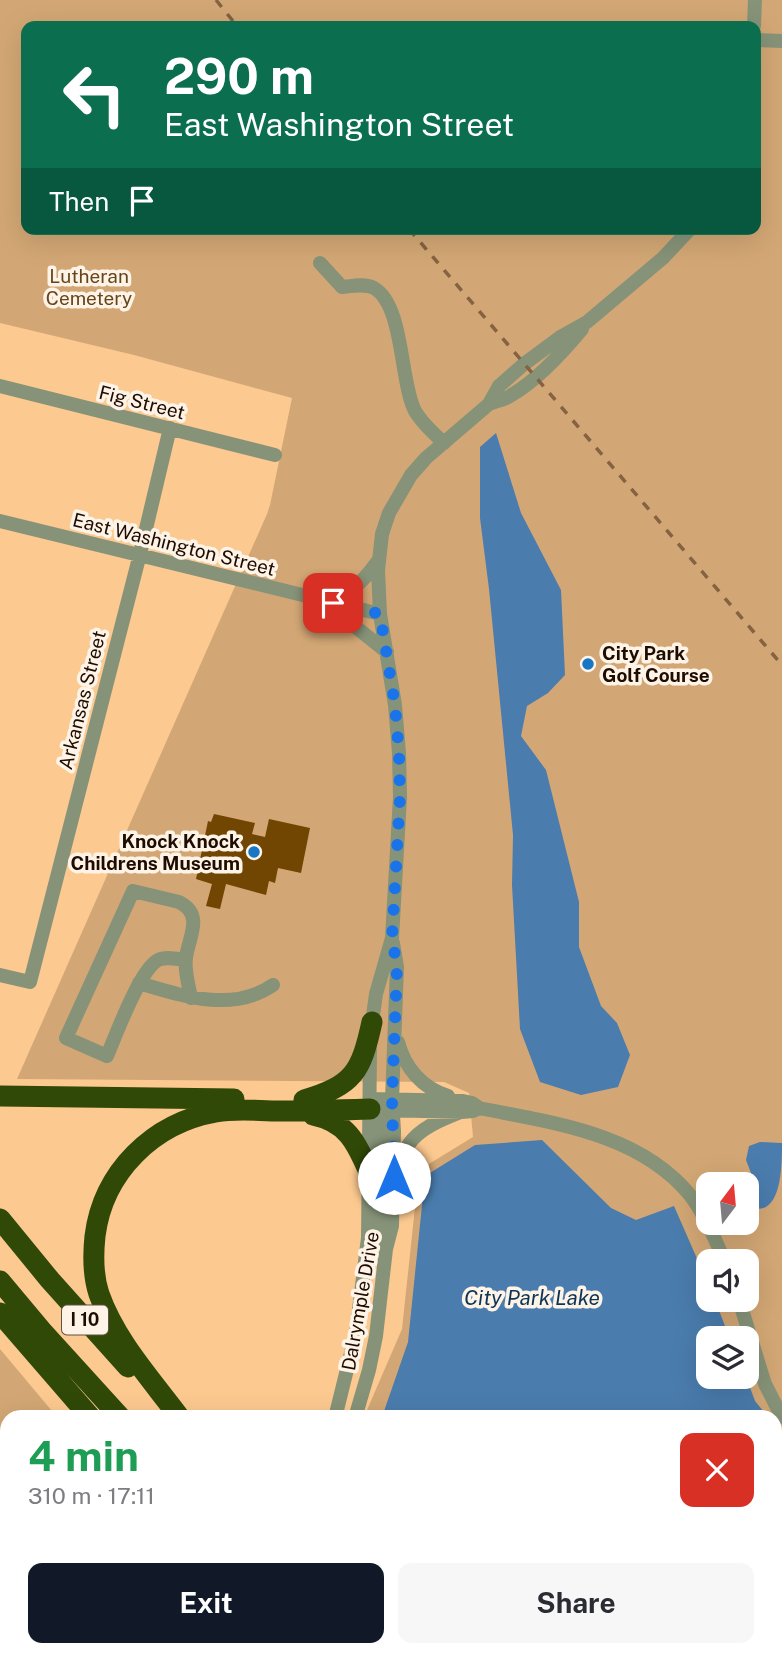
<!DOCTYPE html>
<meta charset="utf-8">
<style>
:root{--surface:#fff;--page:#f7f7f7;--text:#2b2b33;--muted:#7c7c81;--accent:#111827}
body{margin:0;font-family:"Public Sans",sans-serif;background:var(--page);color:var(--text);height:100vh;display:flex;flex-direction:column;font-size:26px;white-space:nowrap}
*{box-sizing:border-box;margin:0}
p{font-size:23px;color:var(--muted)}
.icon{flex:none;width:38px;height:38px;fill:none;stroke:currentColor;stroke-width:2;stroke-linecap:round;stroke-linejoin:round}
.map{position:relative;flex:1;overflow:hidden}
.panel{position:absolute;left:0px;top:1410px;width:782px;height:247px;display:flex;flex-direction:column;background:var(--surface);border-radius:21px 21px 0 0;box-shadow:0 7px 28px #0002}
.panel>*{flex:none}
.banner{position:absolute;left:21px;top:21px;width:740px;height:214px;border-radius:14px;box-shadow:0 7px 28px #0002;background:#0b6e4f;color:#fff;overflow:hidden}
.needle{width:46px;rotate:16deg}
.buttons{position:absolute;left:696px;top:1172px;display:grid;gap:14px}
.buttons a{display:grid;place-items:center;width:63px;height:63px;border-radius:14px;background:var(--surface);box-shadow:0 7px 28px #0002;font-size:35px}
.pin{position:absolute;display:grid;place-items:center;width:60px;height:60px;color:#fff;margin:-30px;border-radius:14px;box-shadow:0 4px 10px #0006}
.me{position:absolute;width:77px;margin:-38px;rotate:0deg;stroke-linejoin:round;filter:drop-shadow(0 0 5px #0008)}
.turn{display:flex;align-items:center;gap:24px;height:147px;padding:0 28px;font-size:32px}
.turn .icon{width:91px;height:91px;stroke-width:2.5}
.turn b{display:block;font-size:49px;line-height:60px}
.then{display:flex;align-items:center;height:66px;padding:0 28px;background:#0003;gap:14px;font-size:26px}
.round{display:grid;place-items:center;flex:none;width:74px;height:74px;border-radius:14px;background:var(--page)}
.summary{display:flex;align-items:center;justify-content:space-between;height:119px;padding:0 28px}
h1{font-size:42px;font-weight:700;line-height:52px;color:#1e9e55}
.primary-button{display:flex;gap:14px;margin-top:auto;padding:14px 28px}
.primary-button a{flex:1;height:80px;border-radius:14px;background:var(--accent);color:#fff;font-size:28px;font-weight:700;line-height:80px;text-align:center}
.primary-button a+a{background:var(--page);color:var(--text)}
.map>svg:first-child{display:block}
</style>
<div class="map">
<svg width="782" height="1657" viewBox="0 0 782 1657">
<rect width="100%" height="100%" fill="#fcc990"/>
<path fill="#d3a775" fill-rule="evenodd" d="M0 0H782V1657H262L265 1650H775V1418L364 1417 402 1329 419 1170 473 1137 469 1093 444 1082 17 1079 267 514 270 505 292 398 134 355 0 323ZM26 26H756V229H26ZM709 1185H747V1223H709ZM709 1262H747V1300H709ZM709 1339H747V1377H709Z
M0 1349 57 1417 7 1418V1545L0 1543Z"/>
<path fill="#4a7cad" d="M496 433 521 513 561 590 565 675 548 693 527 706 521 736 546 770 579 902V947L601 1006 617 1023 630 1055 618 1087 581 1095 540 1082 520 1029 512 885 513 835 489 589 480 518V447Z
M542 1140 611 1208 636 1220 674 1206 709 1286V1300H715L730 1339H709V1377H746L755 1401 768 1417H382L408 1342 425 1176 475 1145Z
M760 1142 782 1143C782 1166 782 1222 747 1206V1185H744L751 1173 746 1160 749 1146Z
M775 1427 782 1436V1657H327V1650H775Z"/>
<path fill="#714502" d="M214 814 255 823 252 834 265 837 269 819 310 828 301 873 278 868 275 883 269 881 266 895 226 884 220 909 206 906 212 884 196 879 208 821 211 822Z"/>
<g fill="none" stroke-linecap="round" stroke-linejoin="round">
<path stroke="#869378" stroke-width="14" d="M754 26 755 0
M756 40 782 41
M320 263 342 287C352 286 365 283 374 288 404 305 400 383 415 411 422 423 434 434 444 443
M0 386 275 455
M489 404C496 401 504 400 510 396 536 381 563 352 582 329
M0 521 380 614
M319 598C353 592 358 588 378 561
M324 605 347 620 387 652
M185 960C177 959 166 956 158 960 140 969 116 1035 107 1056L66 1038 133 891 179 902C205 915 188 938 186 958 184 971 189 986 191 998
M0 975 30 982 140 554 170 428
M139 983C183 996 232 1013 273 985
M371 1030 376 994 392 938 400 797 399 753 395 705 380 614 378 570 382 534 389 513 411 475 426 458 489 404 499 386 524 364 562 336 587 322 663 258 690 229
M398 1042C405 1068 422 1088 448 1096
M370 1099 463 1101 472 1103 479 1108C553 1123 639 1133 690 1195 705 1215 715 1239 725 1262
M381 1100 380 1226 386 1248
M385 1110 462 1112 473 1111 479 1108
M397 1170C400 1162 403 1151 409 1144 420 1128 441 1120 458 1113
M739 1300 765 1384 782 1417
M335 1418 356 1333 368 1238 370 1050
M355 1418 369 1370 376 1336 386 1249 392 1226 394 1131 392 1100 397 967 393 943
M0 1652 22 1657
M258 1657 260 1650"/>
<path stroke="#304907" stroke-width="21" d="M0 1096 234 1099
M304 1100C354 1085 361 1072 372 1022
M313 1115C347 1122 356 1142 369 1172
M0 1219 50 1280 128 1367
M0 1281 41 1330 121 1418
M0 1313 91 1418
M180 1418C151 1379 115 1340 99 1294 93 1276 93 1255 95 1236 103 1172 153 1123 216 1112 237 1108 258 1111 280 1111 310 1111 340 1110 370 1109
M358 1650 366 1657
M418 1650 426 1657"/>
<path stroke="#846242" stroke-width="3.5" stroke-dasharray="9 9" stroke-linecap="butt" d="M216 0 237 26
M409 229 782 665"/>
</g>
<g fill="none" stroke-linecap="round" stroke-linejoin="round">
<path stroke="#1a73e8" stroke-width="12" stroke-dasharray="0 21.6" d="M333 603 380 614 395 705 399 753 400 797 392 938 397 967 392 1100 394 1178"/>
</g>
<g fill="#1877c4" stroke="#fdf3e7" stroke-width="2.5">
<circle cx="588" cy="664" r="7"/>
<circle cx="254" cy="852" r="7"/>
</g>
<g text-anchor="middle" stroke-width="7" stroke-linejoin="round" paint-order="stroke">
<rect fill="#fdf3e7" stroke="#615145" stroke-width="2" x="62" y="1305.5" width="46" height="29" rx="5"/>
<g font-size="18" font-weight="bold" fill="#1e0c00">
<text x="85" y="1326">I 10</text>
</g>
<g font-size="19" fill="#67451b" stroke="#fdf3e7">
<text x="89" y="283">Lutheran<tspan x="89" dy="22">Cemetery</tspan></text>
</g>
<g font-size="19" fill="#1e0c00" stroke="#fdf3e7">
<text transform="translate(142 402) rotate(14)" y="7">Fig Street</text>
<text transform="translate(174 544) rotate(14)" y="7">East Washington Street</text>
<text transform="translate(82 700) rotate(-76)" y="7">Arkansas Street</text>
<text transform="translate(360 1301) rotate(-80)" y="7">Dalrymple Drive</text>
</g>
<g font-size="19" font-weight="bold" fill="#1e0c00" stroke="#fdf3e7" text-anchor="start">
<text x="602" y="660">City Park<tspan x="602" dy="22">Golf Course</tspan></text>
<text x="240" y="848" text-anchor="end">Knock Knock<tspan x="240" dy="22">Childrens Museum</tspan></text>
</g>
<g font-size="21" font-style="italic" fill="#0d3455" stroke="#fdf3e7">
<text x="532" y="1305">City Park Lake</text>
</g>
</g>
</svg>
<div class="buttons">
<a><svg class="needle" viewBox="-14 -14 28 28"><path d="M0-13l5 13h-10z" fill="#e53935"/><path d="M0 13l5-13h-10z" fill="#7c7c81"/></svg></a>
<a><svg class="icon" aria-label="sound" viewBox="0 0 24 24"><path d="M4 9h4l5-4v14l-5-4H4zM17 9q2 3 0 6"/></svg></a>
<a><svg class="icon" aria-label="layers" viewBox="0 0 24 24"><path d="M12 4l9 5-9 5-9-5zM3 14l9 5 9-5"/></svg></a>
</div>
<div class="pin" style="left:333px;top:603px;background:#d93025"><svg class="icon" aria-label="arrive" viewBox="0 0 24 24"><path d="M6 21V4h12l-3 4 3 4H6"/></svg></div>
<svg class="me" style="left:394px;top:1178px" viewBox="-20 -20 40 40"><circle r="19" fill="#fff"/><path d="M0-13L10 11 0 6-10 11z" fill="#1a73e8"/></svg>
<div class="banner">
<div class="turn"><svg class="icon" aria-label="left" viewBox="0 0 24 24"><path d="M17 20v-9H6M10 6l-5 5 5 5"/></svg><div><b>290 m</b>East Washington Street</div></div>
<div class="then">Then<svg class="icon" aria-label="arrive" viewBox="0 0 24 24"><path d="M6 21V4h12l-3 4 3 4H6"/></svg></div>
</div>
<section class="panel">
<div class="summary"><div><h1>4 min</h1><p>310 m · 17:11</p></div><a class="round" style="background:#d93025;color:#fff"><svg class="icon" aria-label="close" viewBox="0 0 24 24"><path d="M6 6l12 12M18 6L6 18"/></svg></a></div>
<div class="primary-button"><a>Exit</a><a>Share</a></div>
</section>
</div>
